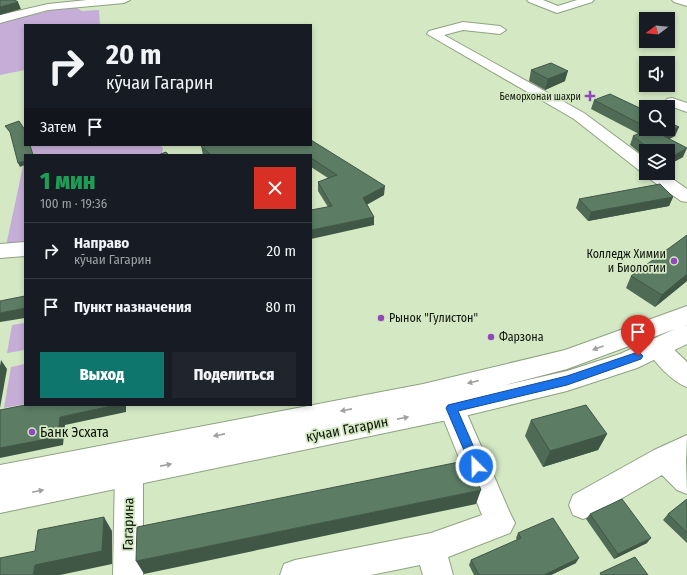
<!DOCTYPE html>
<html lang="ru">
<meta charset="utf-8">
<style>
:root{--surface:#171b24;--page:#20242c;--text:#f1f3f6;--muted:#9ea1a6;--line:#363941;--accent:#0f766e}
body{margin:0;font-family:"Fira Sans Condensed",sans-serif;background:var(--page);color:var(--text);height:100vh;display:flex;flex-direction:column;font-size:15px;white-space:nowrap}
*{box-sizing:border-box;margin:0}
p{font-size:13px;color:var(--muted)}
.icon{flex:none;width:22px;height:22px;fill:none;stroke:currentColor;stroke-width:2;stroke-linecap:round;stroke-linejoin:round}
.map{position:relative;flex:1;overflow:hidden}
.sheet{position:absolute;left:24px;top:154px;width:288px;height:252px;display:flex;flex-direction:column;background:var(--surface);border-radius:0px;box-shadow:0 2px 6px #0003}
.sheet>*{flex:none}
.guide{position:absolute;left:24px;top:24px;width:288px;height:122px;border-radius:0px;box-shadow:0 2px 6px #0003;background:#171b24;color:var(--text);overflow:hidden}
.needle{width:26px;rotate:254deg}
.buttons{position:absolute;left:639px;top:12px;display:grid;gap:8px}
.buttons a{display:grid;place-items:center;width:36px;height:36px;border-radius:0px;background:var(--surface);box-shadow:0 2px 6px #0003;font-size:20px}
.pin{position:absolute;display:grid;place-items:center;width:34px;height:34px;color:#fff;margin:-41px -17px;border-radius:50% 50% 50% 0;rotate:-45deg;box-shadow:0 0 4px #0007}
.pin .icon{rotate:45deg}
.me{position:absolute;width:44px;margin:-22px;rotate:337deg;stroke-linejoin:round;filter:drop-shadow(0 0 3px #0008)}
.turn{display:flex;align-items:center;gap:14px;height:84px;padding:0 16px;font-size:18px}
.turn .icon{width:52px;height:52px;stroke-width:2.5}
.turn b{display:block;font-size:28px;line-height:34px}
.then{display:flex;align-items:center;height:38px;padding:0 16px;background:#0003;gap:8px;font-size:15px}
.round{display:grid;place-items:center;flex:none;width:42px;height:42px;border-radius:0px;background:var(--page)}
.headline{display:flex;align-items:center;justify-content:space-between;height:68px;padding:0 16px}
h1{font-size:24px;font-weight:800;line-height:30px;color:#1e9e55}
.cta{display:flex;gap:8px;margin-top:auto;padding:8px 16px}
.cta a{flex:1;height:46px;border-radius:0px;background:var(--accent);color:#fff;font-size:16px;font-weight:800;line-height:46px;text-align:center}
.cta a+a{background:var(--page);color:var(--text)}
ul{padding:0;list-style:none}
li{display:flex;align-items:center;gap:12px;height:56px;padding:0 16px;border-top:1px solid var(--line)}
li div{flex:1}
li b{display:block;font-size:15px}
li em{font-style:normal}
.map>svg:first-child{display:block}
</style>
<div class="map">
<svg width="687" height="575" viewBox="0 0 687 575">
<rect width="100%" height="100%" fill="#d4e8c4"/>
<path fill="#c6add8" d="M75 7 82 11 99 10 100 25H25V70L0 75V23L52 10Z
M28 145H160L163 148 162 155H33Z
M25 165V242L6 246 23 166Z
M25 323V350L7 353 12 325Z
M25 364V404L4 408 11 367Z"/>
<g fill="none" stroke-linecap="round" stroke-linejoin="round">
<g stroke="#8fa280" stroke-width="2">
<path id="minor" d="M87 0H130L124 3 48 10 0 23V15L48 4Z
M527 0H543L558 6 577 0H594L592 2 557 13 529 2Z
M672 0H687V6L674 2Z
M463 22 500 26 506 30 500 34 463 30 444 35 584 113 646 159V173H664L687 189V202L681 201 647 177 645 172 640 171 574 119 427 34 429 31Z
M672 98 687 103V112L667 105 665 102 667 99Z
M25 242V256L0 258V244Z
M658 339 666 342 687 362V387C672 382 654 362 646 348L650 342Z
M452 397 461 400 510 513 515 523 510 533 448 557 453 575H423L420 565 371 575H280L284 564 295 560 431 533 482 515 439 408 443 400Z
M687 435 686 462 687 494 677 490 662 475 593 515 583 519 573 515 569 505 573 495 654 450Z
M129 459 139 463 143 472V575H113L115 472 119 463Z"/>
</g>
<g stroke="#8fa280" stroke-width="2">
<path id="highway" d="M687 306V325L685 326 687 325V344L637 368 567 391 452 419 0 513V465L423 384 565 350ZM675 329 620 354 567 371 501 386 567 369Z"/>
</g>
<use href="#minor" fill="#fff" fill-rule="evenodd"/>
<use href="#highway" fill="#fff" fill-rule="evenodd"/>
</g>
<path fill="#4f6b56" d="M531 70 565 81 545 90 529 81Z
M594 100 646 111V129H668L675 136 669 139 683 157 668 165V151H646V158L630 145 633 136 639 134 591 109Z
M311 145 384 195 367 204 374 217V225L328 207 318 191V182L328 178 311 167V155H203L201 146Z
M673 197 669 206 588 221 576 208 579 199Z
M631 276 687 281 655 307 626 288Z
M531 420 607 434 598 450 543 467 525 436Z
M687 499V543L663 520 668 514Z
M590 514 647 543 614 559 586 519Z
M518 533 576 563 551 575H474L469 565 471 560 517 540 516 538Z"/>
<path fill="#405746" d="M18 2 21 9 0 15V7Z
M568 71 565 81 545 90 548 79Z
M679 127 675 136 658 144 662 135Z
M687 148 683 157 668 165V159Z
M25 161V165L20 167 18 163Z
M385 186 384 195 363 207V198Z
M673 197 669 206 588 221 591 212Z
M374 217V225L311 239V230Z
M687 274V281L655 307 662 295Z
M25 308V318L0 322V313Z
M1 360 7 369 0 408V366Z
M116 405H126V412L65 425 63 445 0 458V448L60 417Z
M607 434 598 450 543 467 550 451Z
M481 490 476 504 144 574 136 561Z
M104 517 112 531V564L60 575H33L35 565Z
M651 538 647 543 614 559 618 554Z
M579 558 576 563 551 575H544Z"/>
<path fill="#5c7c64" stroke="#405746" d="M0 0H15L18 2 0 7Z
M551 63 568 71 548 79 531 70Z
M610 94 646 111V127L594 100Z
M19 121 25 130V145H30L33 155H25V161L18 163 10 132 5 126Z
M668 122 679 127 662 135 687 148 668 159V151H652L633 136 648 129H668Z
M311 140 385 186 363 198 374 217 311 230V210L332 206 318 182 337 175 311 158V155H211L201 146 204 145H311Z
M166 152 169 155H158Z
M660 184 673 197 591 212 579 199Z
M687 235V274L662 295 631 276Z
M25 296V308L0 313V301Z
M25 405H116L60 417 58 437 0 448V410Z
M586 405 607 434 550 451 531 420Z
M469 460 481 490 136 561 137 527Z
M622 499 651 538 618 554 590 514Z
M687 499V533L668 514Z
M104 517 102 551 35 565 33 575H0V558L35 551 38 530Z
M553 518 579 558 544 575H479L471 560 521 538 518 533Z
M635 557 648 575H601L600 573Z"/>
<defs><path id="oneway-solid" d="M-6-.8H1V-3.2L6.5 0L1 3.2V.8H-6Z"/></defs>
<g fill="#9ea19c">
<use href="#oneway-solid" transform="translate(598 348) rotate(160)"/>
<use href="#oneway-solid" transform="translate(473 382) rotate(166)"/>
<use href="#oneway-solid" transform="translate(346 410) rotate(169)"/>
<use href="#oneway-solid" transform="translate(403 418) rotate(-11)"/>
<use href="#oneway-solid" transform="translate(219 435) rotate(169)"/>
<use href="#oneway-solid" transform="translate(166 465) rotate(-11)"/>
<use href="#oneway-solid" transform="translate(38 491) rotate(-12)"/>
</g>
<path fill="#1a73e8" stroke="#114b97" d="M638 352 641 354 643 356 641 359 567 385 458 411 482 466 480 469 476 471 472 469 446 408 448 405 567 376Z"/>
<g fill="#9148ba" stroke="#d4e8c4" stroke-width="1.5">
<path d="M588 90h4v4h4v4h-4v4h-4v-4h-4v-4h4z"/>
<circle cx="674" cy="261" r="4"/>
<circle cx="381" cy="318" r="4"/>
<circle cx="491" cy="337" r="4"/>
<circle cx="32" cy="432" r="4"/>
</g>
<g text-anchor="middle" stroke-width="3.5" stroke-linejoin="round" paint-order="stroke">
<g font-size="10" fill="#0d1408" stroke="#d4e8c4" text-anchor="end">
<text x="581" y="100">Беморхонаи шахри</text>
</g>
<g font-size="12" fill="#0d1408" stroke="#d4e8c4" text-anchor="start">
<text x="666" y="258" text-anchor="end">Колледж Химии<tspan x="666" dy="14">и Биологии</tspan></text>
<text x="389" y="322">Рынок "Гулистон"</text>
<text x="499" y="341">Фарзона</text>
</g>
<g font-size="14" fill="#0d1408" stroke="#d4e8c4">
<text transform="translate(347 429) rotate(-11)" y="5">кӯчаи Гагарин</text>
<text transform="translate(128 524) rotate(-89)" y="5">Гагарина</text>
</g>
<g font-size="14" fill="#0d1408" stroke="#d4e8c4" text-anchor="start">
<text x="40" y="437">Банк Эсхата</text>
</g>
</g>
</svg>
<div class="buttons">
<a><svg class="needle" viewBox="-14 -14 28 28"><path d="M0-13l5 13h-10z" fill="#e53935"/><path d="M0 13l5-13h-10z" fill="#9ea1a6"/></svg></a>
<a><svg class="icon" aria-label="sound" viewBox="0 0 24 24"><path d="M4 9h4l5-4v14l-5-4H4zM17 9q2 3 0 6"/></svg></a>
<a><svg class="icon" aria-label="search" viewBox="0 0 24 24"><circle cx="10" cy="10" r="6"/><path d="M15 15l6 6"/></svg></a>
<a><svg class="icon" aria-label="layers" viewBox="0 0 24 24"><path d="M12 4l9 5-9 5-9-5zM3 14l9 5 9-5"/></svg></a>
</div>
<div class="pin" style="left:638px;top:356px;background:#d93025"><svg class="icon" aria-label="arrive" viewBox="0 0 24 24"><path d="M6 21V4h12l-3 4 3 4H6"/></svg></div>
<svg class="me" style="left:476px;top:466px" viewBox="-20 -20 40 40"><circle r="17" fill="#1a73e8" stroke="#fff" stroke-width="3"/><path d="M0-11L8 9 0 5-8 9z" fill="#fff"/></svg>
<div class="guide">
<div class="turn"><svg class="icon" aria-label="right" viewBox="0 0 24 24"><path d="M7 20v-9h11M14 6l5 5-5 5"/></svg><div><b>20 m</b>кӯчаи Гагарин</div></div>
<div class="then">Затем<svg class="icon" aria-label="arrive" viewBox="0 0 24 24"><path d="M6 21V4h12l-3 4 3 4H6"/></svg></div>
</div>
<section class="sheet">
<div class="headline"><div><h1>1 мин</h1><p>100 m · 19:36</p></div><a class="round" style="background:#d93025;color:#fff"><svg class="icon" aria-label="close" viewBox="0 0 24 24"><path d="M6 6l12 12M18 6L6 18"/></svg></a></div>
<ul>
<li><svg class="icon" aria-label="right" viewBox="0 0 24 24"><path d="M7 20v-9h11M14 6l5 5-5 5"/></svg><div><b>Направо</b><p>кӯчаи Гагарин</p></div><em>20 m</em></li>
<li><svg class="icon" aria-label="arrive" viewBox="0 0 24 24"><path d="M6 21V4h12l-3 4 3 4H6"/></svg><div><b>Пункт назначения</b></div><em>80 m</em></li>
</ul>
<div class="cta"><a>Выход</a><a>Поделиться</a></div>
</section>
</div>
